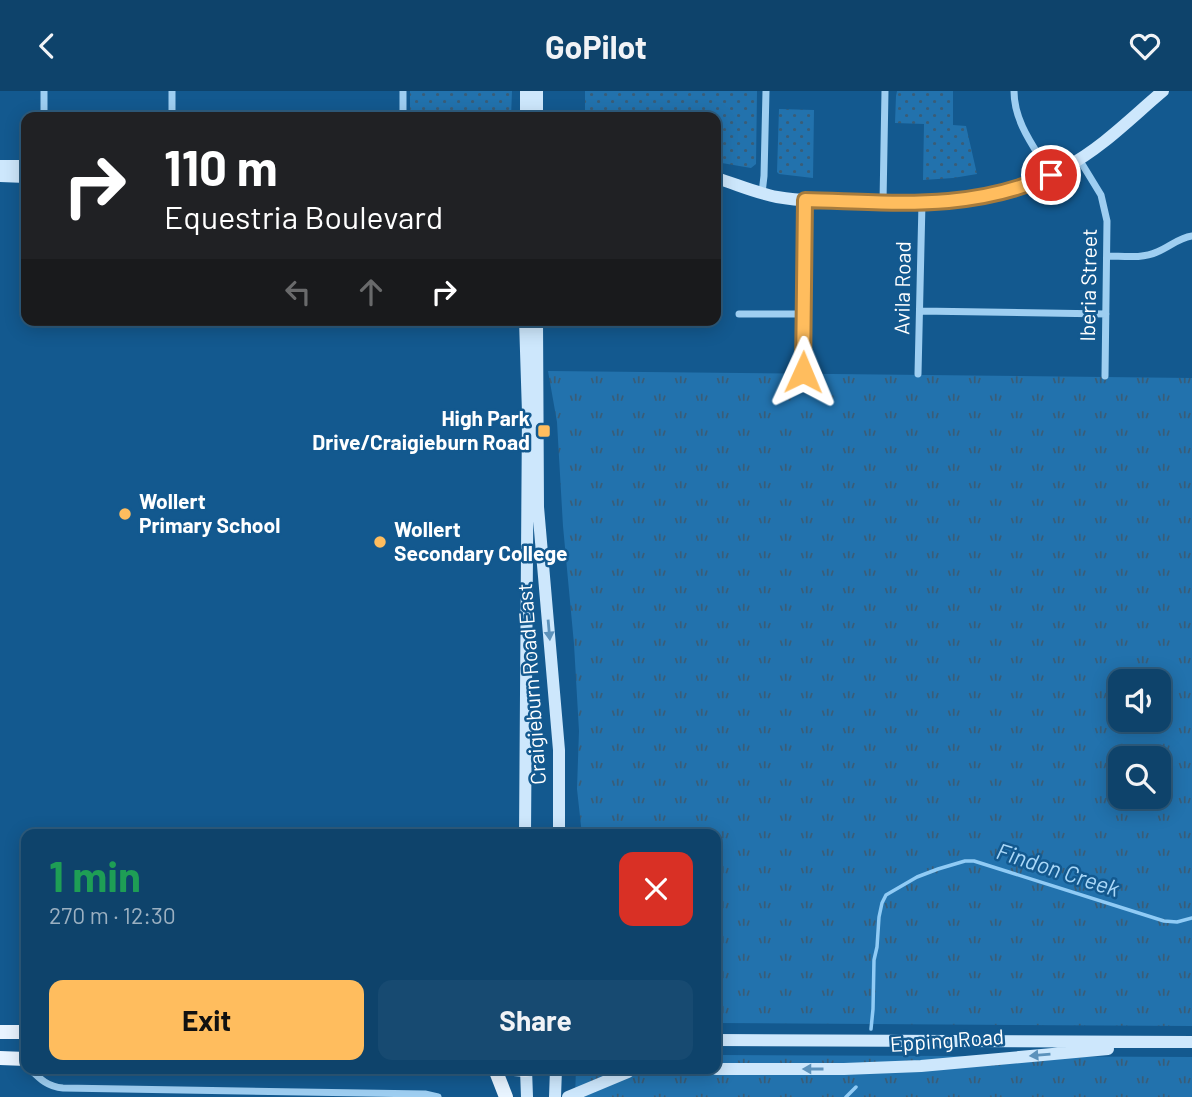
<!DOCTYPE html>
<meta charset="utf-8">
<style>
:root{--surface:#0e436b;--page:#174a71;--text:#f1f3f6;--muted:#9bb0c1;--line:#2e5c7e;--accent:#ffbd5e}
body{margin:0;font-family:Barlow,sans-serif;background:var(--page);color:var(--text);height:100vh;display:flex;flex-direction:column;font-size:26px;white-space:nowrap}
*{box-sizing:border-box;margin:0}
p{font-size:23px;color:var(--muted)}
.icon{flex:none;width:38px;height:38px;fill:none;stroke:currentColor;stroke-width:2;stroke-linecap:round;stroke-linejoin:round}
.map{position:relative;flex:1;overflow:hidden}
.panel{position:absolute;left:21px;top:738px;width:700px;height:245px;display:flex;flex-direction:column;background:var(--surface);border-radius:14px;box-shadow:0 4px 18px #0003,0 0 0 2px var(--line)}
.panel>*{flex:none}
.hud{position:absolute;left:21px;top:21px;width:700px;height:214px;border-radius:14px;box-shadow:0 4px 18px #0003,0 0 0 2px var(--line);background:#202124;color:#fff;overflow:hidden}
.controls{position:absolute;left:1108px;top:578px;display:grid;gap:14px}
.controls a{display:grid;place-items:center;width:63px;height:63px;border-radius:14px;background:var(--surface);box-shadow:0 4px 18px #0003,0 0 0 2px var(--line);font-size:35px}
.pin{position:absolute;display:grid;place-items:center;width:60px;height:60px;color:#fff;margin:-30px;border:4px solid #fff;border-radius:50%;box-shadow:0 2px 7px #0007}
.me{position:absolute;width:77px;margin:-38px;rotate:1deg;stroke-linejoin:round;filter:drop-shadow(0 0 5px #0008)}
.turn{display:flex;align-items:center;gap:24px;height:147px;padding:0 28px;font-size:32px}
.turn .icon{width:91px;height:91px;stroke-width:2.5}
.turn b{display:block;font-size:49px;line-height:60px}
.lanes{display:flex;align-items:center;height:66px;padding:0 28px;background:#0003;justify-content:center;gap:35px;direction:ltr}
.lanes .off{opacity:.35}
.round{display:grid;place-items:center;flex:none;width:74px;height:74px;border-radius:14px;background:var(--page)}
.headline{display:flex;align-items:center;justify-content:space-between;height:119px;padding:0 28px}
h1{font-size:42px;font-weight:700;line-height:52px;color:#1e9e55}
.primary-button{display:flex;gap:14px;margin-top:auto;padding:14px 28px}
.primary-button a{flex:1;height:80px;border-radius:14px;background:var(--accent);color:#111;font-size:28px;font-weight:700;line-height:80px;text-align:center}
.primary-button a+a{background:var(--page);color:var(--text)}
header{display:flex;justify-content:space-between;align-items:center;height:91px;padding:0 28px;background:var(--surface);font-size:32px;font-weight:700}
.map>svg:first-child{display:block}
</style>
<header><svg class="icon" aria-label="back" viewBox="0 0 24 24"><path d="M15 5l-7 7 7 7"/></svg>GoPilot<svg class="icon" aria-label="heart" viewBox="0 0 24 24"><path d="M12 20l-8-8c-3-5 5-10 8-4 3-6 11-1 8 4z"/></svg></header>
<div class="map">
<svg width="1192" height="1006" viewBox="0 0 1192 1006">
<defs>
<pattern id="grass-tufts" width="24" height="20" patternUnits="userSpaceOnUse" patternTransform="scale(1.75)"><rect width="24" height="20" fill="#2272ad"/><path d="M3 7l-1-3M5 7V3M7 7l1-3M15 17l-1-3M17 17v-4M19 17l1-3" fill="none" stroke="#395d78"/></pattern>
<pattern id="park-dots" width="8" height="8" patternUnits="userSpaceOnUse" patternTransform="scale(1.75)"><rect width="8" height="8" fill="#2272ad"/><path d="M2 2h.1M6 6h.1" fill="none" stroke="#395d78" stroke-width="1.8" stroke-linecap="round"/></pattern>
</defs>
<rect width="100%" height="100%" fill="#13598f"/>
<path fill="url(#grass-tufts)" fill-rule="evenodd" d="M548 280 1192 287V935L716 932V744H582L577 698 579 640 574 553 563 435 557 331ZM1120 590H1158V628H1120ZM1120 667H1158V705H1120Z
M716 964 1192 966V1006H575L576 978H716Z"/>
<path fill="url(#park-dots)" d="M410 0H512L511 26H410Z
M585 0H757L756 73 751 77 716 71V26H585Z
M897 0H953V34L966 35 977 83 953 87 923 89 924 33 895 32 896 5Z
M779 18 814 19 813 87 779 83 777 81Z"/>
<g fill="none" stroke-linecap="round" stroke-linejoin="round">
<path stroke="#90cbf5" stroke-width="3.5" d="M871 938 873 918 874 869 877 856 879 826 882 812 886 804 917 786 938 778 965 770H974L1164 830 1177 831 1192 827
M846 1006 856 996"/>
<path stroke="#9ecef1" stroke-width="7" d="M1014 0C1014 32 1035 57 1051 84
M44 26V0
M172 26V0
M403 26V0
M1079 68 1101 104 1107 130 1105 285
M762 102 764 85 766 0
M883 111 885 0
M1107 165C1123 165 1142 168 1157 161 1170 156 1178 147 1192 145
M920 220 1106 223
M739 223H803
M803 281 805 109
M918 283 922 112
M30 978C40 988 48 996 63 997L425 1003 438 1006"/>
<path stroke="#cde7fc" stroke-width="12" d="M537 0V26
M526 26V0
M0 75H26
M0 85 26 86
M716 87C736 93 756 102 777 106 805 111 835 110 863 110 937 112 999 113 1066 76 1102 57 1132 26 1163 0
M525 229 528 322 525 744
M537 229 538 416 559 659V744
M716 949 1192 951
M526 978 527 1006
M716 978H844L921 975 1108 958
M526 979 663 978
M555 1006 556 978
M568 1006 628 981"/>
<path stroke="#e8f4ff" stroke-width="14" d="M0 941H26
M0 967 26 968
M495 978 506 1006
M514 978 526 979"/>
</g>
<defs><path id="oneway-solid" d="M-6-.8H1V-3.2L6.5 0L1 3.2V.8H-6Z" transform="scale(1.75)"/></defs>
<g fill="#5d92bb">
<use href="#oneway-solid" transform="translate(549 539) rotate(85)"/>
<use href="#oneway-solid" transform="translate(1040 964) rotate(175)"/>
<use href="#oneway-solid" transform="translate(813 978) rotate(180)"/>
</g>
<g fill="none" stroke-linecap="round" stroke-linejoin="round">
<g stroke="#a67b3d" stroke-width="18">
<path id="route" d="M803 281 805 109C892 111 970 121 1051 84"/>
</g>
<use href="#route" stroke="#ffbd5e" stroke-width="12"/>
</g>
<g fill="#ffbd5e" stroke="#13598f" stroke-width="2.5">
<rect x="537" y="333" width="14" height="14" rx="3.5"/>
<circle cx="125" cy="423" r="7"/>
<circle cx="380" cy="451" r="7"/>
</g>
<g text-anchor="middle" stroke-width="5" stroke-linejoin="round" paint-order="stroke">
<g font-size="21" fill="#fff" stroke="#13598f">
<text transform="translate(1089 194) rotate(-89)" y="7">Iberia Street</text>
<text transform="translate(903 197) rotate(-89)" y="7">Avila Road</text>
<text transform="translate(532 593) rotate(-94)" y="7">Craigieburn Road East</text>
<text transform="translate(947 950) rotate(-4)" y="7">Epping Road</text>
</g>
<g font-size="21" font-weight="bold" fill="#fff" stroke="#13598f" text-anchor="start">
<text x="530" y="335" text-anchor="end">High Park<tspan x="530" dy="24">Drive/Craigieburn Road</tspan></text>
<text x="139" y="418">Wollert<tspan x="139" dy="24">Primary School</tspan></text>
<text x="394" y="446">Wollert<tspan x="394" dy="24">Secondary College</tspan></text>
</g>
<g font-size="23" font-style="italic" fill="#aad8f8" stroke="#13598f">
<text transform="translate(1058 779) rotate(18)" y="8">Findon Creek</text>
</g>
</g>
</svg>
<div class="controls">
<a><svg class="icon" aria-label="sound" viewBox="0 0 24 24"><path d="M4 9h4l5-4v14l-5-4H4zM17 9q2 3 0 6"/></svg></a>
<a><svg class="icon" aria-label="search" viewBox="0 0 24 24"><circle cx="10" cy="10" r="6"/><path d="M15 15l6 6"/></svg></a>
</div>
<div class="pin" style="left:1051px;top:84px;background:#d93025"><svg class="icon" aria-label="arrive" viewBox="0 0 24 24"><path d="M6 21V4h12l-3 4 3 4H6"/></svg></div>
<svg class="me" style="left:803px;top:281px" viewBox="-20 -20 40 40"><path d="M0-17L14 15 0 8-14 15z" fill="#ffbd5e" stroke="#fff" stroke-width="4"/></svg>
<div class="hud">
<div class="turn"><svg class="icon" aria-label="right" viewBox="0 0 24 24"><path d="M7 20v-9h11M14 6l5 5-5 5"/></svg><div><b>110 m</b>Equestria Boulevard</div></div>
<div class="lanes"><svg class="icon off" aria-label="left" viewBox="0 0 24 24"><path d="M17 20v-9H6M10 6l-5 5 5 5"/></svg><svg class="icon off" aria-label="ahead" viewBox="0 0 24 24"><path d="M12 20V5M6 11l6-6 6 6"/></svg><svg class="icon" aria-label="right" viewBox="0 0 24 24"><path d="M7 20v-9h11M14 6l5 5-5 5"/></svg></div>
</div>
<section class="panel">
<div class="headline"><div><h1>1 min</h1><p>270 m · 12:30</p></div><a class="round" style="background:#d93025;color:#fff"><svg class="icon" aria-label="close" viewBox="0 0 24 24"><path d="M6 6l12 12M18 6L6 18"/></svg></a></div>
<div class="primary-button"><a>Exit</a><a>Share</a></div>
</section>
</div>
